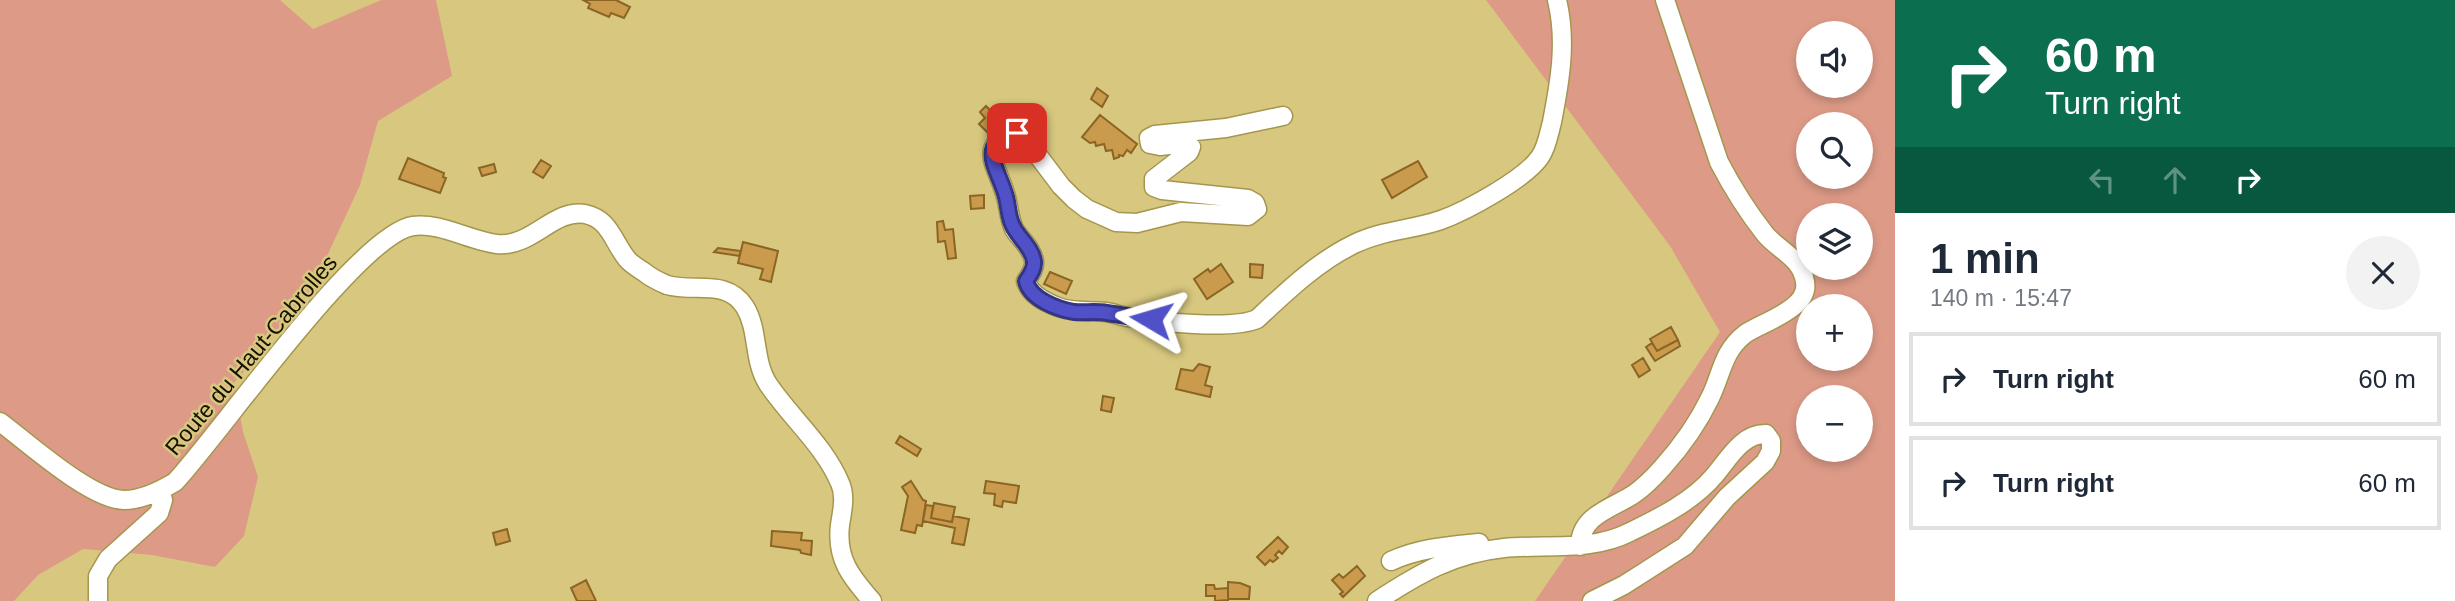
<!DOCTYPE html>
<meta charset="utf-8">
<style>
:root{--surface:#fff;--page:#f2f2f3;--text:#1f2937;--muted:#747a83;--line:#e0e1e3}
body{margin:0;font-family:Helvetica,sans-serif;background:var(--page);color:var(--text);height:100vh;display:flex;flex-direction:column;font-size:26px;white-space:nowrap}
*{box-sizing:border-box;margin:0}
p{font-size:23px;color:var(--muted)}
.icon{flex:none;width:38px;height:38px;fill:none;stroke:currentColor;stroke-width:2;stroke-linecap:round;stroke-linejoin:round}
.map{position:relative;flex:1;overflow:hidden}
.side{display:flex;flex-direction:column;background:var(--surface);width:560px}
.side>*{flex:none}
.banner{background:#0b6e4f;color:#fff;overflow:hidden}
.buttons{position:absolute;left:1796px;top:21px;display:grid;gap:14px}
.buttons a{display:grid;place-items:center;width:77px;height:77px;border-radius:50%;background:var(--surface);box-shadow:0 4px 10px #0003;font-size:35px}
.pin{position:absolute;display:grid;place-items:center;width:60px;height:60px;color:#fff;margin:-30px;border-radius:14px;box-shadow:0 4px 10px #0006}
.me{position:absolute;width:77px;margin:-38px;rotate:277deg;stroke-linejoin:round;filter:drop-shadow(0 0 5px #0008)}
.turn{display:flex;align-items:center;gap:24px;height:147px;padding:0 35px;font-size:32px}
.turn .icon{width:91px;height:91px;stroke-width:2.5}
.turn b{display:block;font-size:49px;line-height:60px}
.lanes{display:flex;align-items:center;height:66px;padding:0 35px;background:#0003;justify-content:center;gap:35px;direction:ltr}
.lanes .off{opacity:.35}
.round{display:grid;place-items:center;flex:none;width:74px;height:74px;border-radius:37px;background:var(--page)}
.overview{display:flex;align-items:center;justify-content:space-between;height:119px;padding:0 35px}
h1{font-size:42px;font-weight:800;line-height:52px}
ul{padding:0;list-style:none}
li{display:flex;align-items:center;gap:21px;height:94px;margin:0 14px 10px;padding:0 21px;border:4px solid var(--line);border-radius:0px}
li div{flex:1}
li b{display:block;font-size:26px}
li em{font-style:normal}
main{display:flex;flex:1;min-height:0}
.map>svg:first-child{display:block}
</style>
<main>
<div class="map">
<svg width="1895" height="601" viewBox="0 0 1895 601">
<rect width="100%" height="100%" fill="#d8c87f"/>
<path fill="#dd9b87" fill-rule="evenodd" d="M0 0H280L313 29 381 0H436L452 76 378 121 360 185 309 295 234 383 243 432 258 477 244 536 215 567 152 555 83 549 38 575 14 601H0Z
M1486 0H1895V601H1535L1720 332 1670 246ZM1808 33H1860V86H1808ZM1808 124H1860V177H1808ZM1808 215H1860V268H1808ZM1808 306H1860V359H1808ZM1808 397H1860V450H1808Z"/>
<path fill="#ca9a4d" stroke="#8b6523" stroke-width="2" d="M583 0H616L630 7 624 18 611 13 609 17 588 8 590 4Z
M1097 88 1108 96 1102 107 1091 99Z
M986 106 1004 125 992 137 979 124 985 118 980 112Z
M1100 115 1137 144 1131 153 1127 150 1123 156 1119 155V157L1114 159 1112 150 1106 151 1104 144 1096 146 1095 142 1090 143 1082 137Z
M408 158 444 173 443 177 446 178 440 193 399 179Z
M541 160 551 166 543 178 533 172Z
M1418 161 1427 177 1392 198 1382 180Z
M494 164 496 172 482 176 479 168Z
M984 195V208L971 209 970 196Z
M943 221 945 230 953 229 956 258 948 259 945 241 938 242 937 222Z
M743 242 778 251 771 282 760 279 763 269 738 263Z
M718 248 741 251 739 256 714 252Z
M1221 264 1233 282 1207 299 1194 279 1208 269 1210 272Z
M1250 264 1263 265 1262 278 1250 277Z
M1050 272 1072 281 1066 294 1044 284Z
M1671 327 1678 340 1657 351 1650 339Z
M1678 340 1680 346 1655 361 1646 347 1652 343 1657 351Z
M1643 358 1650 370 1639 377 1632 365Z
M1199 364 1210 367 1205 385 1212 387 1210 397 1176 389 1181 369 1193 371Z
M1103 396 1114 398 1111 412 1101 410Z
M900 436 921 449 917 456 896 443Z
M911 481 923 500 926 501 922 526 917 525 915 533 901 530 908 496 902 487Z
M986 481 1019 486 1016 503 1003 501 1002 507 994 505 995 494 984 493Z
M934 503 955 507 952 522 931 518Z
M926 505 933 506 931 518 952 522 953 516 969 519 964 545 952 543 955 528 923 521Z
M507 529 510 541 496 545 493 533Z
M772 531 802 533 801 540 812 541 811 555 801 553 800 550 771 546Z
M1278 537 1288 547 1282 554 1279 551 1275 555 1278 558 1273 562 1270 560 1265 565 1257 557Z
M1357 566 1365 576 1343 597 1340 594 1343 592 1332 580 1339 574 1343 578Z
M586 580 596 601H577L571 588Z
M1228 582 1240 583 1250 587 1249 599H1228Z
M1206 585H1214L1215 589 1228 588V600L1215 601V596H1206Z"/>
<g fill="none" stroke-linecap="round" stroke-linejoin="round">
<g stroke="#a5964e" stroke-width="21">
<path id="minor" d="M1283 116 1226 128 1155 135 1149 138 1150 144 1160 146 1186 143 1191 147 1189 152 1154 179V187L1162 190 1248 199 1255 203 1257 209 1248 216 1181 212 1137 223 1116 222 1087 209 1074 199 1061 186 1024 137 1017 133C974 144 999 168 1006 197 1009 208 1009 218 1014 229 1020 239 1032 248 1034 261 1035 269 1030 275 1026 281 1030 295 1045 302 1058 307 1074 313 1090 310 1106 312 1114 313 1120 316 1128 317 1156 322 1233 330 1257 319 1287 291 1317 262 1354 244 1383 230 1412 230 1441 220 1466 211 1525 179 1540 157 1547 147 1549 133 1552 122 1560 81 1567 41 1557 0
M0 422C27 442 91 500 124 500 142 500 160 491 175 482 220 434 359 234 413 226 439 222 471 241 497 244 531 248 554 208 585 214 610 219 613 242 627 259 631 264 638 268 644 272 650 277 660 282 667 285 695 293 727 278 745 307 759 330 753 361 768 384 790 417 824 445 840 483 846 496 842 512 840 525 836 559 851 577 872 601
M1580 546C1580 515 1613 508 1634 494 1644 487 1654 477 1662 468 1680 448 1698 423 1710 398 1722 374 1722 352 1745 334 1762 322 1810 309 1805 282 1802 258 1778 250 1765 234 1747 211 1732 187 1719 162L1665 0
M1391 561C1419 548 1449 546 1479 543
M98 601V576L108 559 159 513 163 500 160 490
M1377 601C1418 574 1454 553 1504 548 1546 544 1591 552 1630 532 1659 518 1693 501 1714 476 1728 460 1742 433 1766 434L1771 441V451L1765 462 1727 497 1685 546 1624 585 1592 601"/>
</g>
<use href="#minor" stroke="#fff" stroke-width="18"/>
</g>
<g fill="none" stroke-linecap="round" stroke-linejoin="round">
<g stroke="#343582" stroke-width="18">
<path id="route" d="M1017 133C974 144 999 169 1006 197 1009 208 1008 218 1014 228 1020 239 1032 248 1034 261 1035 269 1030 275 1026 281 1030 299 1057 309 1074 312 1085 313 1096 311 1107 313 1122 315 1136 318 1151 319"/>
</g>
<use href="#route" stroke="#5051c8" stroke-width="12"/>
</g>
<g text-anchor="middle" stroke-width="5" stroke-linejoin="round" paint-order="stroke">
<g font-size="23" fill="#171200" stroke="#d8c87f">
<text transform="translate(251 355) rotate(-50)" y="8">Route du Haut-Cabrolles</text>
</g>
</g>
</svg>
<div class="buttons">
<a><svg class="icon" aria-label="sound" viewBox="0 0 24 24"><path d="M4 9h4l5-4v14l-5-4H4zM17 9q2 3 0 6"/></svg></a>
<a><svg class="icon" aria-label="search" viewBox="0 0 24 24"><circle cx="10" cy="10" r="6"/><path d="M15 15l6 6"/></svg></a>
<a><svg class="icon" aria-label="layers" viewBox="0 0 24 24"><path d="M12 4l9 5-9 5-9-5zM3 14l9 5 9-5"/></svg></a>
<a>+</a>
<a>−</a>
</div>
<div class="pin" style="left:1017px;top:133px;background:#d93025"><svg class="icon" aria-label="arrive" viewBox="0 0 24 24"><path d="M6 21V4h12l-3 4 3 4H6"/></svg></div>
<svg class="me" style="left:1151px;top:319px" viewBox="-20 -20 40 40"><path d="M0-17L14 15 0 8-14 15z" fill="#5051c8" stroke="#fff" stroke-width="4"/></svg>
</div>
<section class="side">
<div class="banner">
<div class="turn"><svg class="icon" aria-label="right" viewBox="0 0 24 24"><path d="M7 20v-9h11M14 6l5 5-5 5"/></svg><div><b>60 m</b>Turn right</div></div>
<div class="lanes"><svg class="icon off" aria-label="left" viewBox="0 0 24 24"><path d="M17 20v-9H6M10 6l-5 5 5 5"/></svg><svg class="icon off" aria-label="ahead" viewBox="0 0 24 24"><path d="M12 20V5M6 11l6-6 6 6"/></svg><svg class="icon" aria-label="right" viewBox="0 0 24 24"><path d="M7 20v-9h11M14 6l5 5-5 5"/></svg></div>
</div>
<div class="overview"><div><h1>1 min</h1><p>140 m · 15:47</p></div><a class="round"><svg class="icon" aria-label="close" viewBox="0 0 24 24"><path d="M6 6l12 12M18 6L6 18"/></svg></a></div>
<ul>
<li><svg class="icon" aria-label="right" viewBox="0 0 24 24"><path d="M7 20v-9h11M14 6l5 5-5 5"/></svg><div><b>Turn right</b></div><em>60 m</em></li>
<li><svg class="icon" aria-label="right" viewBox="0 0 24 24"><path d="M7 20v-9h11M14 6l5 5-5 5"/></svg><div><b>Turn right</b></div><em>60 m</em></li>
</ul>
</section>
</main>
